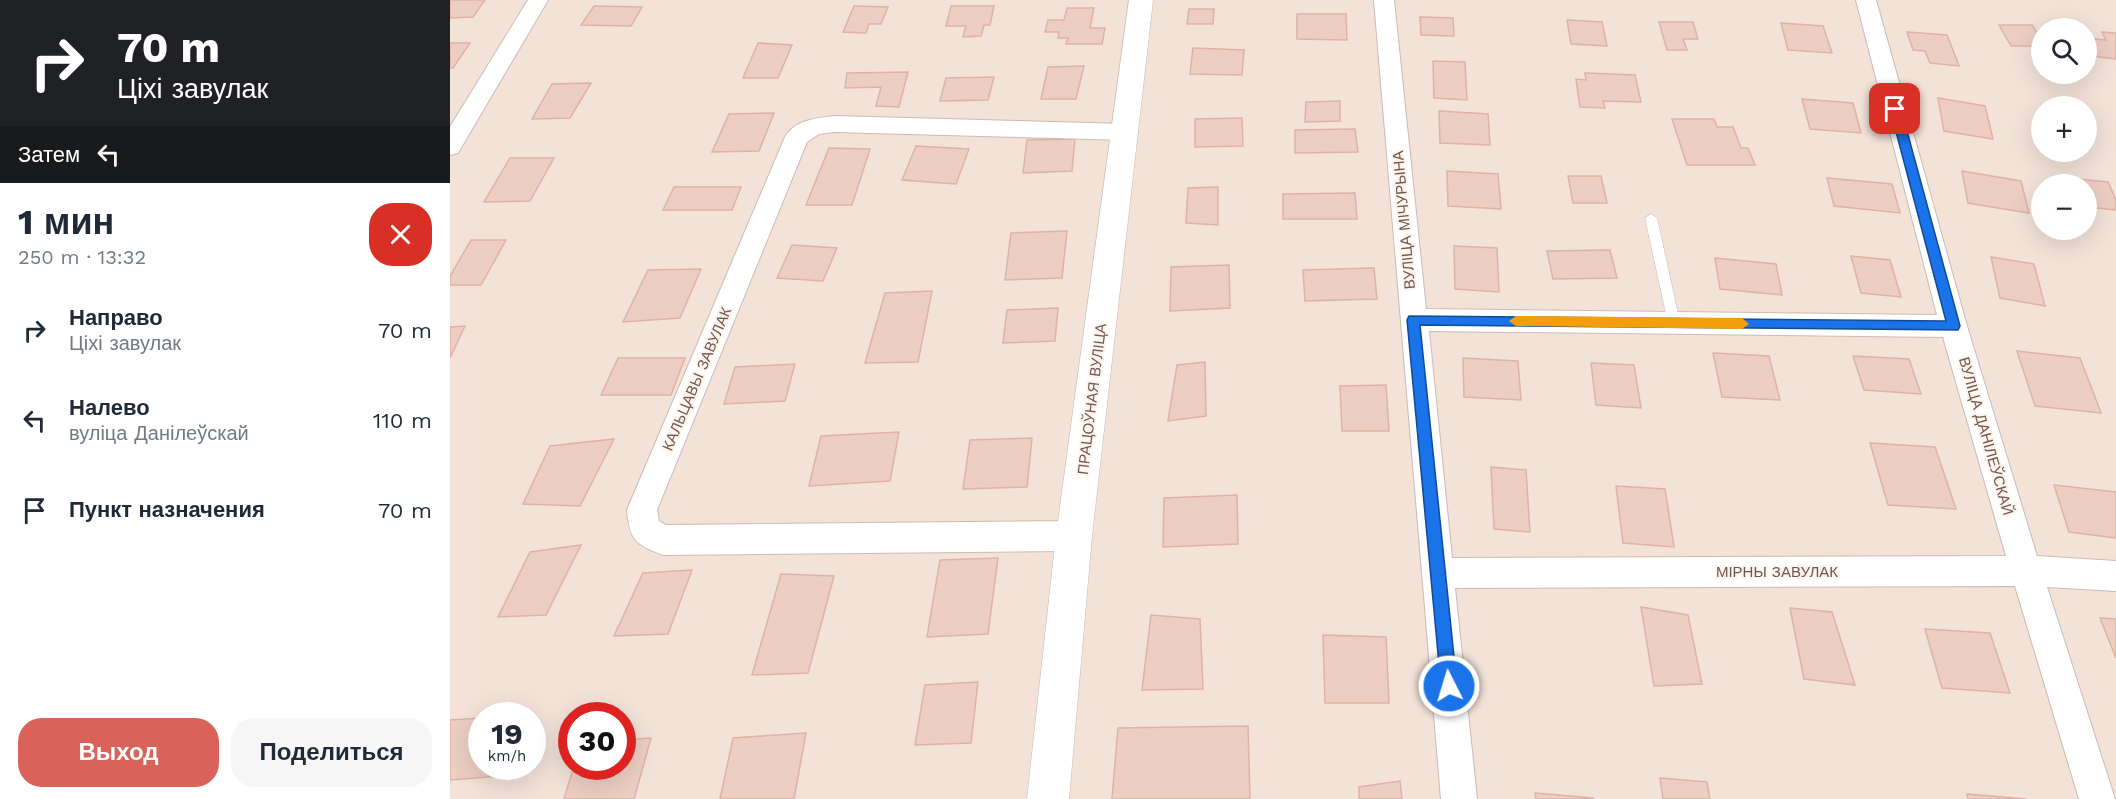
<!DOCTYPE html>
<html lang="ru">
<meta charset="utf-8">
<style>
:root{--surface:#fff;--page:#f6f6f7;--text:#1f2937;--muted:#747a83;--accent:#d9635a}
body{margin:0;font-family:"Work Sans",sans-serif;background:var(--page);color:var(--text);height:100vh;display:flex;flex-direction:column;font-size:22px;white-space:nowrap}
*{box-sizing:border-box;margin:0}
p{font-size:20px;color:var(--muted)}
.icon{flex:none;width:33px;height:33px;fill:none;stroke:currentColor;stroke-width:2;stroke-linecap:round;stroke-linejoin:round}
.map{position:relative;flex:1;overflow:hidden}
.drawer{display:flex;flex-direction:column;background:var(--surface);width:450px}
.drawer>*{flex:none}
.top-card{background:#202124;color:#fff;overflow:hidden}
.fabs{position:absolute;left:1581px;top:18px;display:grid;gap:12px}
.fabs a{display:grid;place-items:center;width:66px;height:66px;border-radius:50%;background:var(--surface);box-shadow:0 6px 24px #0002;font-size:30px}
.speed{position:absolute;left:18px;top:702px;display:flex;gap:12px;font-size:30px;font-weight:700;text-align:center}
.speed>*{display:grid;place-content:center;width:78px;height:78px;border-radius:50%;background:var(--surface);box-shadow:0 6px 24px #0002;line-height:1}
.speed small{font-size:15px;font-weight:400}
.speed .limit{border:9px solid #d22;background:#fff;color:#111}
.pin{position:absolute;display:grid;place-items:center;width:51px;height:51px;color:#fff;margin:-26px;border-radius:12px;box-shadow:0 3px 9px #0006}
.me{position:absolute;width:66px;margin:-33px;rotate:355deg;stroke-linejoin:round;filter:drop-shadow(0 0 4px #0008)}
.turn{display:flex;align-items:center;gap:21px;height:126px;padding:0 18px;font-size:27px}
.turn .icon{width:78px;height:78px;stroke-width:2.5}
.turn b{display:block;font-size:42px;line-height:51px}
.then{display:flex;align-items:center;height:57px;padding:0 18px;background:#0003;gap:12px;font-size:22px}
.round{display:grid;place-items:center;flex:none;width:63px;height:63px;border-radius:24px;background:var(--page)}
.overview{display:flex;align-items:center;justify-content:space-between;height:102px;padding:0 18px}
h1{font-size:36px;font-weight:700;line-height:45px}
.primary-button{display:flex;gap:12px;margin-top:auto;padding:12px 18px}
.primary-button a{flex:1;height:69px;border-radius:24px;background:var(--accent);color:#fff;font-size:24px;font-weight:700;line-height:69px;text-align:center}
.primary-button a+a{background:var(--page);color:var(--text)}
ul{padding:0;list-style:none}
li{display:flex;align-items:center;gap:18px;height:90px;padding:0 18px}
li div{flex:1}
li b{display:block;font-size:22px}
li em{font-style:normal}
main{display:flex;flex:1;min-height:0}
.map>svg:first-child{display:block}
</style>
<main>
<section class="drawer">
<div class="top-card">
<div class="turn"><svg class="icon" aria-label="right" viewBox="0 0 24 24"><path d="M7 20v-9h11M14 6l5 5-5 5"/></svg><div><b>70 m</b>Ціхі завулак</div></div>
<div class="then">Затем<svg class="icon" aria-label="left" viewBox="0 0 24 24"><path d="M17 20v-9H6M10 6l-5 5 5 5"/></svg></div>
</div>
<div class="overview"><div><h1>1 мин</h1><p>250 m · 13:32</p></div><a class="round" style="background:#d93025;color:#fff"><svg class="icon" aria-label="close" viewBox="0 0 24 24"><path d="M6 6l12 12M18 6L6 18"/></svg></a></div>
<ul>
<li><svg class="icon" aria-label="right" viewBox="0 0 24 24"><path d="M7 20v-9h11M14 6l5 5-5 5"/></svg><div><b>Направо</b><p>Ціхі завулак</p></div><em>70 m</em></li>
<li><svg class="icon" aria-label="left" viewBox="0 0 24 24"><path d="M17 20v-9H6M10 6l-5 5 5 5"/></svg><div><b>Налево</b><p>вуліца Данілеўскай</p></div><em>110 m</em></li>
<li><svg class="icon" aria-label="arrive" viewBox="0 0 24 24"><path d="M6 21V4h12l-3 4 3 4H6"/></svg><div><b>Пункт назначения</b></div><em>70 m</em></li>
</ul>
<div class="primary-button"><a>Выход</a><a>Поделиться</a></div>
</section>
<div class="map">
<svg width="1666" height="799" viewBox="0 0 1666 799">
<rect width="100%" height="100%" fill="#fbf1e9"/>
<path fill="#f2e2d8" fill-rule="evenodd" d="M0 0H1666V799H0ZM1592 28H1636V74H1592ZM1592 106H1636V152H1592ZM1592 184H1636V230H1592ZM32 716H82V766H32ZM122 716H172V766H122Z"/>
<path fill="#edcec3" stroke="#dfb2a5" stroke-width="1.5" d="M0 0H35L23 17 0 18Z
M144 6 192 7 181 26 131 25Z
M404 6 438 7 431 24H419L416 33 393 32Z
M501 6H544L540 25H534L531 36 513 37 516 26H496Z
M617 8H644L640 28H655L652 44H616L618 38H608L609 32H595L598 20H614Z
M739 9H764L763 24H737Z
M847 14H896L897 40 847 39Z
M970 17 1003 18 1004 36 971 35Z
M1117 20 1152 22 1157 46 1121 44Z
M1209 22H1243L1248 39H1233L1237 50H1217Z
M1331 23 1373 26 1382 53 1338 50Z
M1549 25H1582L1592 41V46H1561Z
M1457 32 1497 35 1509 66 1480 63 1475 51 1463 50Z
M1652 32 1666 33V59L1641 56 1636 47V38L1656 40Z
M0 43H20L3 68H0Z
M308 43 342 45 328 78H293Z
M743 48 794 50 792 75 740 74Z
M983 61 1015 62 1017 100 984 98Z
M634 66 626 99H591L598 67Z
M458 72 449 107 426 106 431 87 395 88 397 73Z
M1135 73 1185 75 1191 102 1153 101 1155 108 1130 107 1126 79 1136 80Z
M544 77 538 100 490 101 496 78Z
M141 83 120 118 82 119 102 84Z
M1488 98 1535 106 1543 139 1494 131Z
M1352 99 1403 103 1411 133 1360 129Z
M890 101V121L855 122 856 102Z
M989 111 1038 114 1040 145 990 143Z
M324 113 309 151 262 152 279 114Z
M792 118 793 146 745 147V119Z
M1222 119H1264L1267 127H1283L1291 148H1298L1305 165H1237Z
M905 129 908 152 845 153V130Z
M625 139 622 171 573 173 577 140Z
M466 146 519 149 506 184 452 180Z
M379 148 420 149 402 205H356Z
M60 158H104L80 201 34 202Z
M997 171 1048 174 1051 209 998 206Z
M1512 171 1571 181 1579 213 1518 203Z
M1118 176H1151L1157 203H1123Z
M1377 178 1442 184 1450 213 1384 206Z
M1627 179 1658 182 1666 200V210L1637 207 1636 184H1629Z
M224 187H291L282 210H213Z
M768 187V225L736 223 738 188Z
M905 193 907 219H833V194Z
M617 231 612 278 555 280 561 233Z
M21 240H56L31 285H0V276Z
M342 245 387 248 373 281 327 278Z
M1004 246 1047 248 1049 292 1005 289Z
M1160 250 1167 278 1103 279 1097 251Z
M1401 256 1440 260 1451 297 1411 293Z
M1541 257 1584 264 1595 306 1550 298Z
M1265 258 1326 264 1332 295 1270 289Z
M779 265 780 308 720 311 721 267Z
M924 268 927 299 855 301 853 270Z
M251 269 230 318 173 322 198 270Z
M482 291 468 362 415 363 435 293Z
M608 308 605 341 553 343 557 310Z
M15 326 0 358V327Z
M1567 351 1630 358 1651 413 1585 406Z
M1263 353 1319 356 1330 400 1272 397Z
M1403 356 1459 359 1471 394 1414 390Z
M168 358H235L221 395H151Z
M1013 358 1068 361 1071 400 1014 397Z
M755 362 756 416 718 421 727 365Z
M1141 363 1184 365 1191 408 1146 405Z
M345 364 335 401 274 404 285 367Z
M936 385 939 431H892L890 386Z
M449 432 440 481 359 486 371 436Z
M582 438 577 487 513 489 520 440Z
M164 439 130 506 73 504 100 446Z
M1420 443 1485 447 1506 509 1438 505Z
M1041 467 1076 470 1080 532 1044 529Z
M1604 485 1666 492V538L1619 532Z
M1166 486 1215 489 1224 547 1173 543Z
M787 495 788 544 713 547 714 498Z
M131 545 96 615 48 617 80 552Z
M548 558 538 634 477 637 490 560Z
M242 570 218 634 164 636 193 573Z
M331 574 384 576 358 673 302 675Z
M1191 607 1238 615 1252 684 1204 686Z
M1340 608 1382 612 1405 685 1354 679Z
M701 615 750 619 753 689 692 690Z
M1650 618 1666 619V658Z
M1475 629 1540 633 1560 693 1492 688Z
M873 635 936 637 939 703H875Z
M528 682 521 743 465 745 475 685Z
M32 718V766H55L51 776 0 780V720Z
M798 726 800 799H662L668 728Z
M356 733 344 799H270L283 738Z
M201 738 184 799H114L124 766H172V740Z
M1210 778 1257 782 1260 799H1213Z
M950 781 952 799H909V787Z
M1085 793 1143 798V799H1086Z
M1517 794 1577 799H1518Z"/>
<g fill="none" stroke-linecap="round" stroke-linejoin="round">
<g stroke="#cebab3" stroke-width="1">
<path id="service" d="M1201 214 1207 218 1230 323 1224 328 1218 323 1195 218Z"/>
</g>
<g stroke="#cebab3" stroke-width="2">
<path id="minor" d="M78 0H98L8 153 0 155V127Z
M924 0H944L976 309 1487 315 1406 0H1426L1517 326 1587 556 1666 561V591L1597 587 1665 799H1629L1565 586 1005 588 1027 799H991ZM979 331 1493 337 1556 556 1002 558Z
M384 116 676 124 684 126 688 132 684 138 676 140 384 132 369 134 357 142 207 510 209 521 216 525 624 521 635 526 640 536 635 546 624 551 213 555C185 544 180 541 177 510L335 137C345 120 366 118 384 116Z"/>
</g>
<g stroke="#d0b9b0" stroke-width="1">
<path id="secondary" d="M679 0H703L642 536 619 799H577L606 536Z"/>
</g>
<use href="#service" fill="#fff" fill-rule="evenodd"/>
<use href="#minor" fill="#fff" fill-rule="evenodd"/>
<use href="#secondary" fill="#fff" fill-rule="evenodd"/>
</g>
<path fill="#1a73e8" stroke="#114b97" stroke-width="1.5" d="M1445 105 1451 109 1510 326 1508 330 970 325 1007 686 1005 692 999 694 993 692 991 686 957 320 959 316 1496 321 1440 109Z"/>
<path fill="#f59e0b" d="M1066 316 1292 318 1299 324 1292 329 1066 326 1059 321Z"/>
<g text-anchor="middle" stroke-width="4.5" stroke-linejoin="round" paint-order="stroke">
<g font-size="15" fill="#73564f" stroke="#fdf6ef">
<text transform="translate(954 220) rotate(-95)" y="5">ВУЛІЦА МІЧУРЫНА</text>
<text transform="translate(247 379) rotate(-67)" y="5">КАЛЬЦАВЫ ЗАВУЛАК</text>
<text transform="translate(642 399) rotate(-83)" y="5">ПРАЦОЎНАЯ ВУЛІЦА</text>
<text transform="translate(1536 436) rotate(74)" y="5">ВУЛІЦА ДАНІЛЕЎСКАЙ</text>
<text x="1327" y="577">МІРНЫ ЗАВУЛАК</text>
</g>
</g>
</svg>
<div class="fabs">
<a><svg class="icon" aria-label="search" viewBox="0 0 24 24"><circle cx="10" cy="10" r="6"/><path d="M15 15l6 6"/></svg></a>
<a>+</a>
<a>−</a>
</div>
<div class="speed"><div>19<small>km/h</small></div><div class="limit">30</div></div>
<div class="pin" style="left:1445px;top:109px;background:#d93025"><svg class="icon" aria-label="arrive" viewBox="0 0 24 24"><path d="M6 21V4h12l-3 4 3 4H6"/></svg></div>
<svg class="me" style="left:999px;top:686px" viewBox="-20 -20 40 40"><circle r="17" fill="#1a73e8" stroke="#fff" stroke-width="3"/><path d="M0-11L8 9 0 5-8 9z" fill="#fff"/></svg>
</div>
</main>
